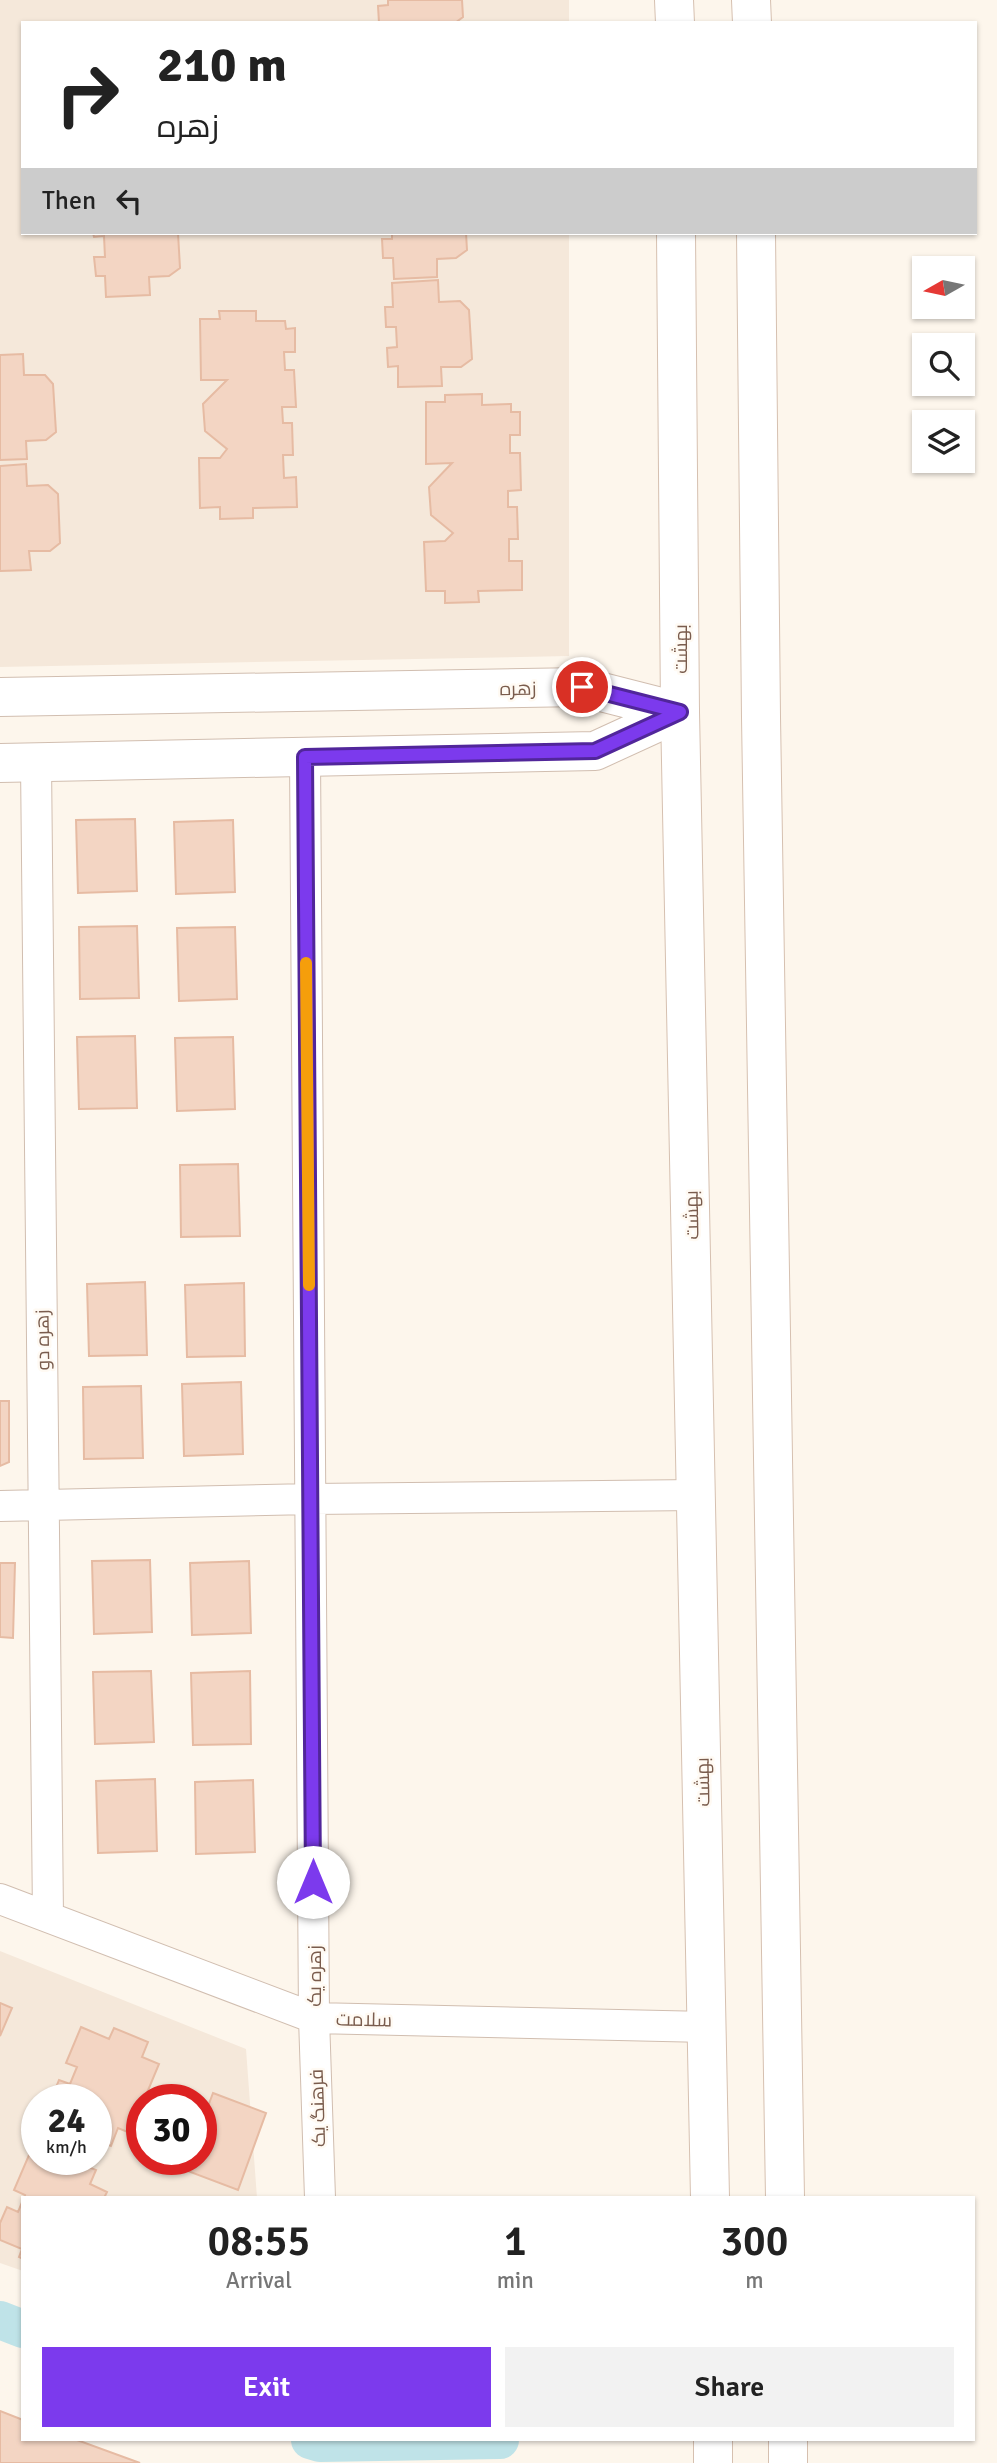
<!DOCTYPE html>
<meta charset="utf-8">
<style>
:root{--surface:#fff;--page:#f2f2f2;--text:#222;--muted:#767676;--accent:#7c3aed}
body{margin:0;font-family:Signika,Cairo,sans-serif;background:var(--page);color:var(--text);height:100vh;display:flex;flex-direction:column;font-size:26px;white-space:nowrap}
*{box-sizing:border-box;margin:0}
p{font-size:23px;color:var(--muted)}
.icon{flex:none;width:38px;height:38px;fill:none;stroke:currentColor;stroke-width:2;stroke-linecap:round;stroke-linejoin:round}
.map{position:relative;flex:1;overflow:hidden}
.sheet{position:absolute;left:21px;top:2196px;width:954px;height:245px;display:flex;flex-direction:column;background:var(--surface);border-radius:0px;box-shadow:0 2px 5px #0004}
.sheet>*{flex:none}
.hud{position:absolute;left:21px;top:21px;width:956px;height:214px;border-radius:0px;box-shadow:0 2px 5px #0004;background:#fff;color:var(--text);overflow:hidden}
.needle{width:46px;rotate:261deg}
.controls{position:absolute;left:912px;top:256px;display:grid;gap:14px}
.controls a{display:grid;place-items:center;width:63px;height:63px;border-radius:0px;background:var(--surface);box-shadow:0 2px 5px #0004;font-size:35px}
.speed{position:absolute;left:21px;top:2084px;display:flex;gap:14px;font-size:35px;font-weight:700;text-align:center}
.speed>*{display:grid;place-content:center;width:91px;height:91px;border-radius:50%;background:var(--surface);box-shadow:0 2px 5px #0004;line-height:1}
.speed small{font-size:18px;font-weight:400}
.speed .limit{border:10px solid #d22;background:#fff;color:#111}
.pin{position:absolute;display:grid;place-items:center;width:60px;height:60px;color:#fff;margin:-30px;border:4px solid #fff;border-radius:50%;box-shadow:0 2px 7px #0007}
.me{position:absolute;width:77px;margin:-38px;rotate:0deg;stroke-linejoin:round;filter:drop-shadow(0 0 5px #0008)}
.turn{display:flex;align-items:center;gap:24px;height:147px;padding:0 21px;font-size:32px}
.turn .icon{width:91px;height:91px;stroke-width:2.5}
.turn b{display:block;font-size:49px;line-height:60px}
.then{display:flex;align-items:center;height:66px;padding:0 21px;background:#0003;gap:14px;font-size:26px}
.eta{display:flex;justify-content:space-evenly;align-items:center;height:119px;text-align:center}
.eta b{font-size:42px;font-weight:600;line-height:49px}
.cta{display:flex;gap:14px;margin-top:auto;padding:14px 21px}
.cta a{flex:1;height:80px;border-radius:0px;background:var(--accent);color:#fff;font-size:28px;font-weight:600;line-height:80px;text-align:center}
.cta a+a{background:var(--page);color:var(--text)}
.map>svg:first-child{display:block}
</style>
<div class="map">
<svg width="997" height="2463" viewBox="0 0 997 2463">
<rect width="100%" height="100%" fill="#fdf6ec"/>
<path fill="#f5e8da" fill-rule="evenodd" d="M0 0H569V23H23V233H569V656L0 667Z
M0 1951 246 2049 257 2198H23V2271L0 2263ZM37 2100H96V2160H37ZM142 2100H201V2160H142Z"/>
<g fill="none" stroke-linecap="round" stroke-linejoin="round">
<path stroke="#bfe3e8" stroke-width="38" d="M0 2320 23 2329
M310 2440 320 2443 500 2440"/>
</g>
<path fill="#f3d5c3" stroke="#e6bba3" stroke-width="2" d="M388 0H462L463 17 455 23H379L378 6 388 5Z
M93 233H178L180 268 169 276 149 277 150 295 106 297 105 276H96L94 257H105L104 236 94 237Z
M392 233H466L467 250 456 258 437 259V277L394 279 393 258H383L382 239H392Z
M438 280 439 302 460 301 469 310 472 359 461 367H441L442 386 398 387V366L388 367 387 348 397 347 396 327H386L385 307H393L392 283Z
M219 311H256V321H285L286 329 295 328V352H284L285 370H294L296 407H282L283 423H292L293 455H283L284 478 296 477 297 507 253 508V518L220 519V507L200 508 199 458H220L227 449 205 431 203 404 227 380H201L200 319H220Z
M23 354 24 375H45L53 384 56 432 46 440 26 441 27 459 0 460V355Z
M482 394V405L511 404V412H520V435H510V453H520L521 490 508 491V507H517L518 539H509V561H522V590L478 591 479 602 445 603V591H426L424 542 445 541 453 533 431 515 429 487 452 463 426 464V402H445V395Z
M26 464 27 486 48 485 58 494 60 543 50 551H29L31 570 0 571V466Z
M135 819 137 891 78 893 76 820Z
M233 820 235 892 176 894 174 822Z
M137 926 139 998 80 999 79 927Z
M235 927 237 999 179 1001 177 928Z
M135 1036 137 1108 79 1109 77 1037Z
M233 1037 235 1109 177 1111 175 1038Z
M238 1164 240 1236 181 1237 180 1165Z
M145 1282 147 1355 89 1356 87 1284Z
M244 1283 245 1356 187 1357 185 1285Z
M241 1382 243 1454 184 1456 182 1384Z
M141 1386 143 1458 84 1459 83 1387Z
M0 1401H9V1462L0 1466Z
M150 1560 152 1632 94 1634 92 1561Z
M249 1561 251 1633 192 1635 190 1563Z
M0 1563H15L13 1638 0 1637Z
M151 1671 154 1742 95 1744 93 1672Z
M250 1671 251 1744 193 1745 191 1673Z
M155 1779 157 1851 98 1853 96 1781Z
M253 1780 255 1852 196 1854 195 1782Z
M0 2003 12 2008 0 2036Z
M81 2027 109 2039 114 2028 148 2042 142 2057 159 2064 144 2100H142V2105L130 2133 118 2128 111 2146 96 2140V2100H51L59 2080 70 2084 77 2067 66 2063Z
M213 2093 266 2113 238 2190 185 2170 188 2160H201V2125Z
M29 2155 57 2167 60 2160H71L96 2170 90 2184 107 2192 104 2198H24L25 2195 14 2190Z
M23 2200V2259L19 2257 22 2249 0 2240V2223L7 2207 18 2212Z
M0 2411 23 2420V2440H77L140 2463H0Z"/>
<g fill="none" stroke-linecap="round" stroke-linejoin="round">
<g stroke="#d1beb0" stroke-width="32">
<path id="minor" d="M305 757 314 2018 320 2198
M36 763 48 1917
M0 1506 311 1499 696 1495
M0 1899 314 2018 707 2027"/>
</g>
<g stroke="#d1beb0" stroke-width="40">
<path id="tertiary" d="M0 697 582 687 680 712
M0 763 595 751 680 712"/>
</g>
<g stroke="#d6c0b0" stroke-width="40">
<path id="secondary" d="M674 0 675 23
M751 0 752 23
M676 233 680 712 710 2198
M756 233 761 717 785 2198
M713 2440V2463
M788 2440V2463"/>
</g>
<use href="#minor" stroke="#fff" stroke-width="30"/>
<use href="#tertiary" stroke="#fff" stroke-width="38"/>
<use href="#secondary" stroke="#fff" stroke-width="38"/>
</g>
<g fill="none" stroke-linecap="round" stroke-linejoin="round">
<g stroke="#51269a" stroke-width="18">
<path id="route" d="M313 1882 305 757 595 751 680 712 582 687"/>
</g>
<use href="#route" stroke="#7c3aed" stroke-width="12"/>
<path stroke="#f59e0b" stroke-width="12" d="M306 963 309 1285"/>
</g>
<g text-anchor="middle" stroke-width="5" stroke-linejoin="round" paint-order="stroke">
<g font-size="19" fill="#7a5c4d" stroke="#fffaf3">
<text transform="translate(680 649) rotate(-90)" y="7">بهشت</text>
<text transform="translate(518 688) rotate(-1)" y="7">زهره</text>
<text transform="translate(691 1215) rotate(-91)" y="7">بهشت</text>
<text transform="translate(42 1340) rotate(-91)" y="7">زهره دو</text>
<text transform="translate(702 1782) rotate(-91)" y="7">بهشت</text>
<text transform="translate(314 1976) rotate(-90)" y="7">زهره یک</text>
<text transform="translate(364 2019) rotate(1)" y="7">سلامت</text>
<text transform="translate(317 2108) rotate(-92)" y="7">فرهنگ یک</text>
</g>
</g>
</svg>
<div class="controls">
<a><svg class="needle" viewBox="-14 -14 28 28"><path d="M0-13l5 13h-10z" fill="#e53935"/><path d="M0 13l5-13h-10z" fill="#767676"/></svg></a>
<a><svg class="icon" aria-label="search" viewBox="0 0 24 24"><circle cx="10" cy="10" r="6"/><path d="M15 15l6 6"/></svg></a>
<a><svg class="icon" aria-label="layers" viewBox="0 0 24 24"><path d="M12 4l9 5-9 5-9-5zM3 14l9 5 9-5"/></svg></a>
</div>
<div class="speed"><div>24<small>km/h</small></div><div class="limit">30</div></div>
<div class="pin" style="left:582px;top:687px;background:#d93025"><svg class="icon" aria-label="arrive" viewBox="0 0 24 24"><path d="M6 21V4h12l-3 4 3 4H6"/></svg></div>
<svg class="me" style="left:313px;top:1882px" viewBox="-20 -20 40 40"><circle r="19" fill="#fff"/><path d="M0-13L10 11 0 6-10 11z" fill="#7c3aed"/></svg>
<div class="hud">
<div class="turn"><svg class="icon" aria-label="right" viewBox="0 0 24 24"><path d="M7 20v-9h11M14 6l5 5-5 5"/></svg><div><b>210 m</b>زهره</div></div>
<div class="then">Then<svg class="icon" aria-label="left" viewBox="0 0 24 24"><path d="M17 20v-9H6M10 6l-5 5 5 5"/></svg></div>
</div>
<section class="sheet">
<div class="eta">
<div><b>08:55</b><p>Arrival</p></div>
<div><b>1</b><p>min</p></div>
<div><b>300</b><p>m</p></div>
</div>
<div class="cta"><a>Exit</a><a>Share</a></div>
</section>
</div>
